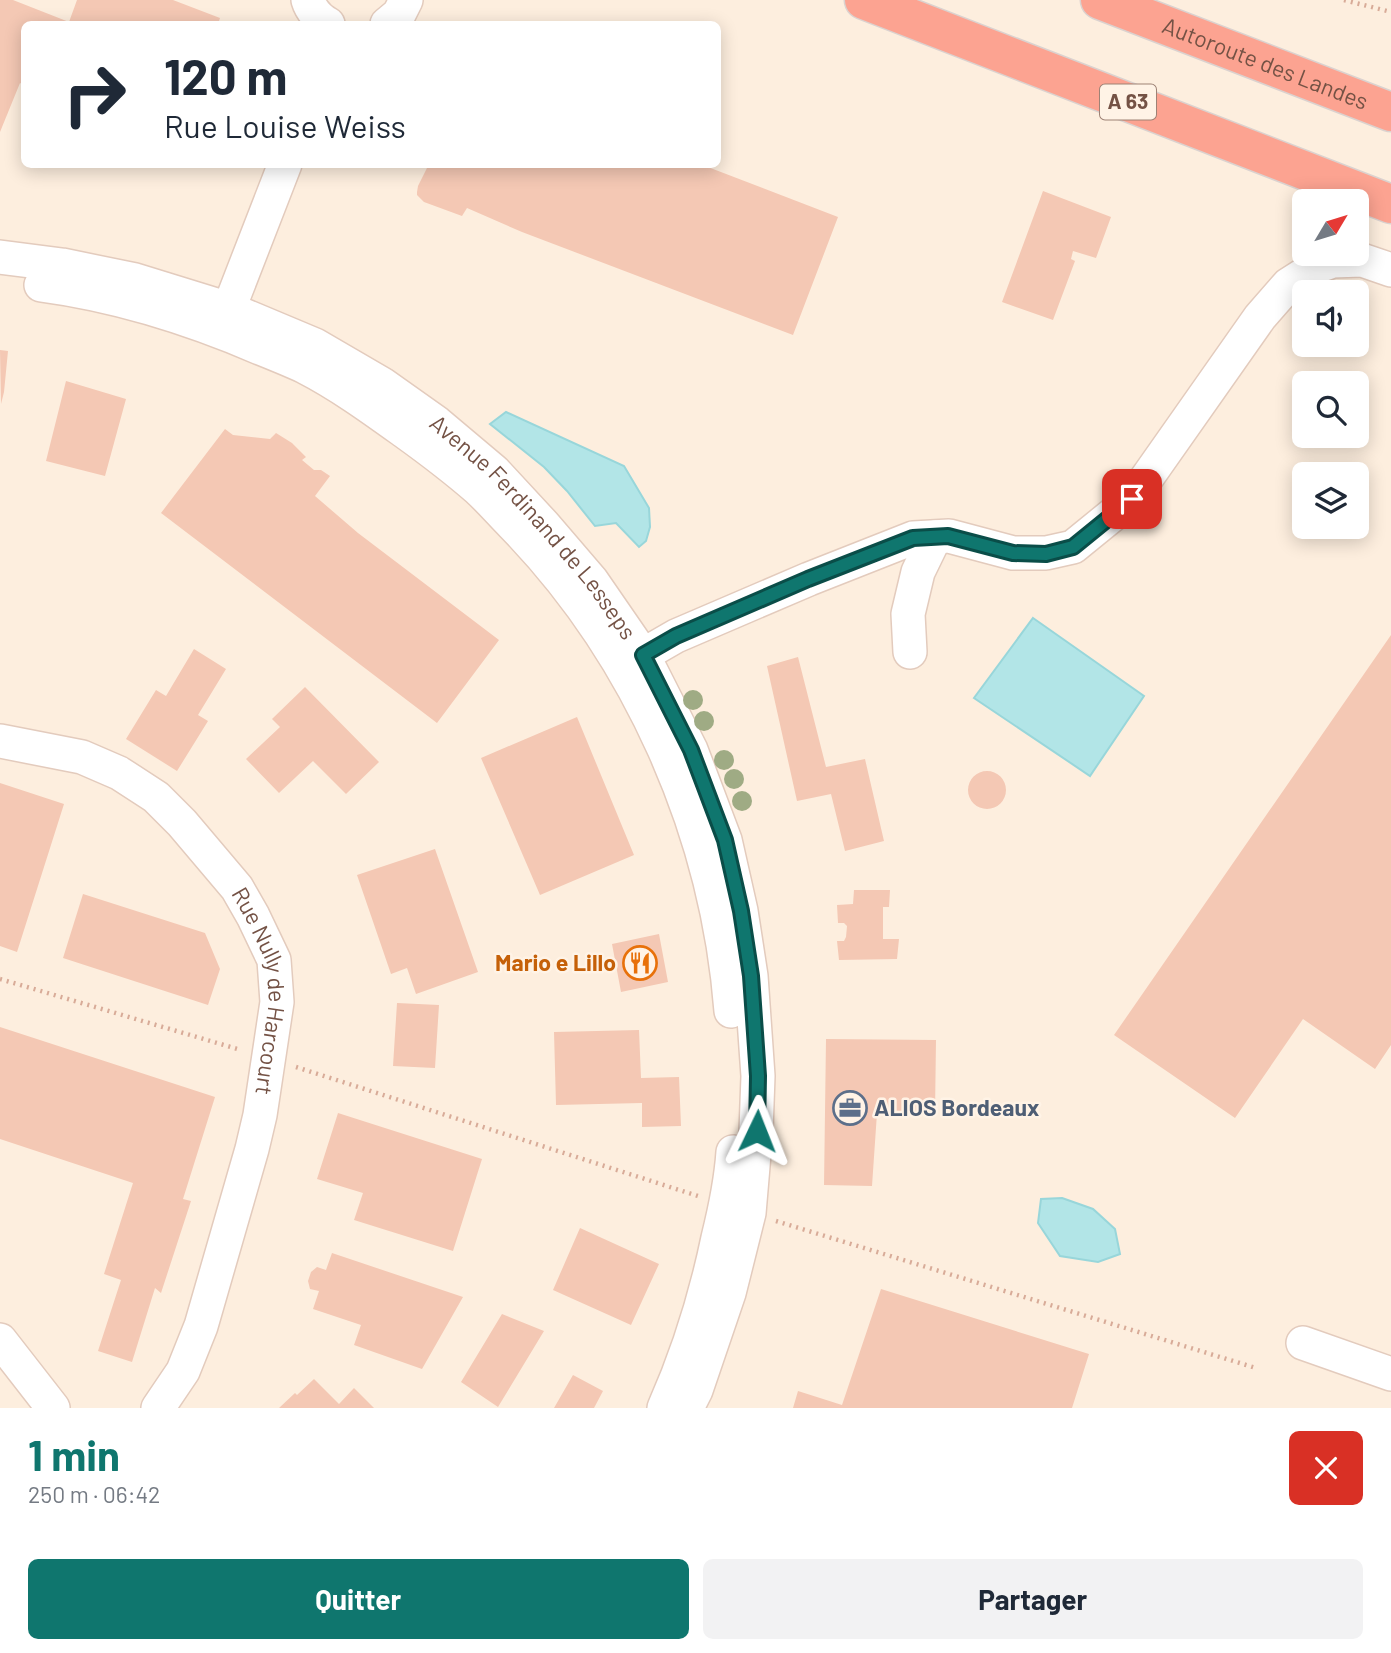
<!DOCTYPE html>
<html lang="fr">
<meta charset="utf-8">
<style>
:root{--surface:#fff;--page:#f2f2f3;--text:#1f2937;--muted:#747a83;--accent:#0f766e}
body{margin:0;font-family:Barlow,sans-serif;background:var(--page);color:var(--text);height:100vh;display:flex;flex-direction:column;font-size:26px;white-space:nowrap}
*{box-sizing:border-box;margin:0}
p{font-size:23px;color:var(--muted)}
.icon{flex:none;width:38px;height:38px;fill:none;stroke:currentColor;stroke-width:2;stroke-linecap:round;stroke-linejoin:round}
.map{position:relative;height:1408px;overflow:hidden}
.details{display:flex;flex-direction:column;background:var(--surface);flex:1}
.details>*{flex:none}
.banner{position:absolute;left:21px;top:21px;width:700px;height:147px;border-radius:10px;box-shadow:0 4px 18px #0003;background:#fff;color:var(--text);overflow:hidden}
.needle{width:46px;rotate:52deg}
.fabs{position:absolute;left:1292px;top:189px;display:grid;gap:14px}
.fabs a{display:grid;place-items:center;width:77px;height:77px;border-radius:10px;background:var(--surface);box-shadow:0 4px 18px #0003;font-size:35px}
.pin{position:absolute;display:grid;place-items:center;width:60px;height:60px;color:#fff;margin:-30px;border-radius:14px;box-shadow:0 4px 10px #0006}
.me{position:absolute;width:77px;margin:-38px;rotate:2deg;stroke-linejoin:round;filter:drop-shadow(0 0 5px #0008)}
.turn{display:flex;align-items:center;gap:24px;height:147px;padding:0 28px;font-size:32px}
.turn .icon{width:91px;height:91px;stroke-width:2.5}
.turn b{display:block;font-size:49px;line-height:60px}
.round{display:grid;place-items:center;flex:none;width:74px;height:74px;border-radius:10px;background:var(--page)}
.headline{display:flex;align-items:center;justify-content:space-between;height:119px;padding:0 28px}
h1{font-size:42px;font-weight:700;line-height:52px;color:var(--accent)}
.action{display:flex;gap:14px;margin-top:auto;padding:14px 28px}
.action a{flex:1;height:80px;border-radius:10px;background:var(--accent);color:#fff;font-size:28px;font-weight:700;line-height:80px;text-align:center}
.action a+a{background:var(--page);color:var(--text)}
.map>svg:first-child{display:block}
</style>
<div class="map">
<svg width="1391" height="1408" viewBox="0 0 1391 1408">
<rect width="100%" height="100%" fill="#fdeede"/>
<path fill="#b2e5e7" stroke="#98d6da" stroke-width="2" d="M506 412 624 466 649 508 650 527 646 541 639 547 616 523 595 526 567 491 544 467 490 424Z
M1033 618 1144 696 1090 776 974 698Z
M1062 1198 1093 1209 1115 1229 1120 1254 1098 1262 1060 1256 1038 1223 1041 1199Z"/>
<path fill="#f4c8b4" d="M0 0H13L69 22 77 0H173L220 18 218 24H24V85L20 83 0 132Z
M429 164H700L838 217 793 335 522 232 467 208 462 216 424 202 417 195V192L418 186Z
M1043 191 1111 217 1096 258 1073 251 1071 259 1075 261 1053 320 1002 302Z
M0 350 8 351 4 392 1 404Z
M66 381 126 399 105 476 46 461Z
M225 429 233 435 270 439 276 433 292 443 306 457 302 460 314 470H321L330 476 315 496 358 533 499 640 437 723 161 513Z
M1391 635V1045L1375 1069 1303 1019 1235 1118 1114 1035Z
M194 649 226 669 198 715 208 721 177 771 126 739 156 690 166 696Z
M798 657 826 767 865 759 884 841 845 851 831 794 797 801 767 666Z
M305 687 379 762 346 794 313 761 279 793 246 759 280 727 272 719Z
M577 717 634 855 540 895 481 758Z
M968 790a19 19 0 1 1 38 0a19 19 0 1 1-38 0Z
M0 783 64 804 17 952 0 946Z
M435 849 478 972 416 994 407 968 391 974 357 875Z
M854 890H890L889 907H883V939H899L897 959 839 960 837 941H844L846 937 847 926 844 923H838L837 905 853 904Z
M83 894 205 933 220 969 208 1005 63 958Z
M659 934 668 982 621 992 612 944Z
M397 1003 439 1005 435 1068 393 1066Z
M0 1027 215 1097 183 1199 191 1201 161 1293 155 1288 132 1362 98 1351 121 1280 104 1274 133 1183 0 1139Z
M639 1030 641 1078 679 1077 681 1126 642 1127V1103L556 1105 554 1032Z
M826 1039 936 1040 935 1113H877L872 1186 824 1185Z
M338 1113 482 1159 453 1251 354 1220 363 1193 317 1179Z
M580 1228 659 1264 631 1325 553 1290Z
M332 1253 463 1297 422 1369 354 1345 361 1325 313 1309 319 1291 310 1289 308 1281 311 1272 317 1267 326 1270Z
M881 1289 1089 1354 1072 1408H793L798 1391 842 1405Z
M502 1314 544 1331 498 1407 461 1382Z
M573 1375 603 1391 594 1408H554Z
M314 1379 339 1404 354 1388 374 1408H279L295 1393 297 1395Z"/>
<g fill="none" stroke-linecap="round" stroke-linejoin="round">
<g stroke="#e3cbbd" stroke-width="36">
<g id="minor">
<path d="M308 0C311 10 319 19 328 24"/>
<path d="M387 24 399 14 406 0"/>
<path id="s1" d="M0 257 62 265 135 280 229 309 315 345 382 384 437 423 494 471 544 525 592 581 643 655 691 750 725 840 741 911 751 976 758 1076 756 1131 749 1213 729 1293 696 1390 687 1408"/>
<path d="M41 285C116 295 190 318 260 348 275 354 290 360 305 367 340 385 373 409 405 432 430 450 455 469 478 489 490 500 501 513 512 524 639 654 717 831 731 1011"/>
<path d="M221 329 285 164"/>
<path d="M910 652 908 614 918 572 935 537"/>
<path d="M624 666 676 636 809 579 913 538 949 536 1013 553H1046L1073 547 1132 499 1260 317 1288 285 1316 267 1333 261 1362 260 1391 270"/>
<path id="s2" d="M0 741 82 757 119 773 156 797 182 823 237 888 253 916 274 960 277 1002 260 1115 252 1149 201 1326 183 1371 158 1408"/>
<path d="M0 1340 53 1408"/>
<path d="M1303 1343 1391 1374"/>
<path d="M664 1408C688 1354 706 1296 718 1238 725 1210 731 1181 733 1152"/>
</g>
</g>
<g stroke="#dbd2cf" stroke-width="41">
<g id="highway">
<path d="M864 0 1391 204"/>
<path id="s3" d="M1100 0 1391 112"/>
</g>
</g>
<path stroke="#d8ab98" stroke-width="4.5" stroke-dasharray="2 5" stroke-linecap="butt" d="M1344 0 1391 12
M0 979 241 1050
M296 1067 698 1196
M776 1221 1256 1368"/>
<use href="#minor" stroke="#fff" stroke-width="33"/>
<use href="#highway" stroke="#fca391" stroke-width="38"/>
</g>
<g fill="#9fab84">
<circle cx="693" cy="700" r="10"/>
<circle cx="704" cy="721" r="10"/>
<circle cx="724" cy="760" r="10"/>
<circle cx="734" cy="779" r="10"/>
<circle cx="742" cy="801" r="10"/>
</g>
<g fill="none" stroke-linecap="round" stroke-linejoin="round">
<g stroke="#0a4d48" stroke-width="18">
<path id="route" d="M757 1131 758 1076 751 976 741 911 725 840 691 750 643 655 676 636 808 579 913 538 948 536 1013 553 1046 554 1073 547 1132 499"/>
</g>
<use href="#route" stroke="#0f766e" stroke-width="12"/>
</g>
<defs>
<g id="restaurant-ring" transform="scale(1.75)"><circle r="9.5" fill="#fff3e6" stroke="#e8710a" stroke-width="1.5"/><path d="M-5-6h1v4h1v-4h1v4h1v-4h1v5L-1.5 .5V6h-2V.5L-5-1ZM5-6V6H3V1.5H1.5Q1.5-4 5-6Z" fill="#e8710a"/></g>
<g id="office-ring" transform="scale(1.75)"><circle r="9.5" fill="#fff3e6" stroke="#5c6f8a" stroke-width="1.5"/><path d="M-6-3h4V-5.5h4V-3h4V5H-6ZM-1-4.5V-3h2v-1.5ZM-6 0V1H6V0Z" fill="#5c6f8a"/></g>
</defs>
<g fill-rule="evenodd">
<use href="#restaurant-ring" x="640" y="963"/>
<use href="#office-ring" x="850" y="1108"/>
</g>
<g text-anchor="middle" stroke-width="5" stroke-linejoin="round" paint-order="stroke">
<rect fill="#fff3e6" stroke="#9e8275" stroke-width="2" x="1100" y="84.5" width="56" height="35" rx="5"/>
<g font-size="21" font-weight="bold" fill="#745245">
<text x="1128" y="109">A 63</text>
</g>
<g font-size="23" fill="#745245" stroke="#fff3e6">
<text dy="8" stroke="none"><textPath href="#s3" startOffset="177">Autoroute des Landes</textPath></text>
<text dy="8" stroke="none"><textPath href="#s1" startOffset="616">Avenue Ferdinand de Lesseps</textPath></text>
<text dy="8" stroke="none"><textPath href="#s2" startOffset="399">Rue Nully de Harcourt</textPath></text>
</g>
<g font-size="23" font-weight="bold" fill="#c56008" stroke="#fff3e6" text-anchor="end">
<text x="616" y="971">Mario e Lillo</text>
</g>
<g font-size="23" font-weight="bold" fill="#4e5e75" stroke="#fff3e6" text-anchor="start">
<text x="874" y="1116">ALIOS Bordeaux</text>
</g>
</g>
</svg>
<div class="fabs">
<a><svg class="needle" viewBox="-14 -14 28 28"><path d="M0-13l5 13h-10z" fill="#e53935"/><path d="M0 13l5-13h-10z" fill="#747a83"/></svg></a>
<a><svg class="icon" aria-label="sound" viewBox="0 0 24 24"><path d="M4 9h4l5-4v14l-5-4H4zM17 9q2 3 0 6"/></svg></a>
<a><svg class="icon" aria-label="search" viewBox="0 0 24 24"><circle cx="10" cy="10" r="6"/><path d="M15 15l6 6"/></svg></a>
<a><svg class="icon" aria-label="layers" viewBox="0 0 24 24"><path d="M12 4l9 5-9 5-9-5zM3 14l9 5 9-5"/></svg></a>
</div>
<div class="pin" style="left:1132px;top:499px;background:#d93025"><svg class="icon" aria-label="arrive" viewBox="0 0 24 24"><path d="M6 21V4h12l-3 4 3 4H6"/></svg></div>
<svg class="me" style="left:757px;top:1131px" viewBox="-20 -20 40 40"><path d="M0-17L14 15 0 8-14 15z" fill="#0f766e" stroke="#fff" stroke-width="4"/></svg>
<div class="banner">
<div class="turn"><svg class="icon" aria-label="right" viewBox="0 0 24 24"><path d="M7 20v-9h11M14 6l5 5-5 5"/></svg><div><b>120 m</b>Rue Louise Weiss</div></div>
</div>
</div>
<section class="details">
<div class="headline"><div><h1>1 min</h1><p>250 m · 06:42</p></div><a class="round" style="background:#d93025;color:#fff"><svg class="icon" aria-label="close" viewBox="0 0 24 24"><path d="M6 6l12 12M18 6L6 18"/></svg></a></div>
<div class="action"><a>Quitter</a><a>Partager</a></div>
</section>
